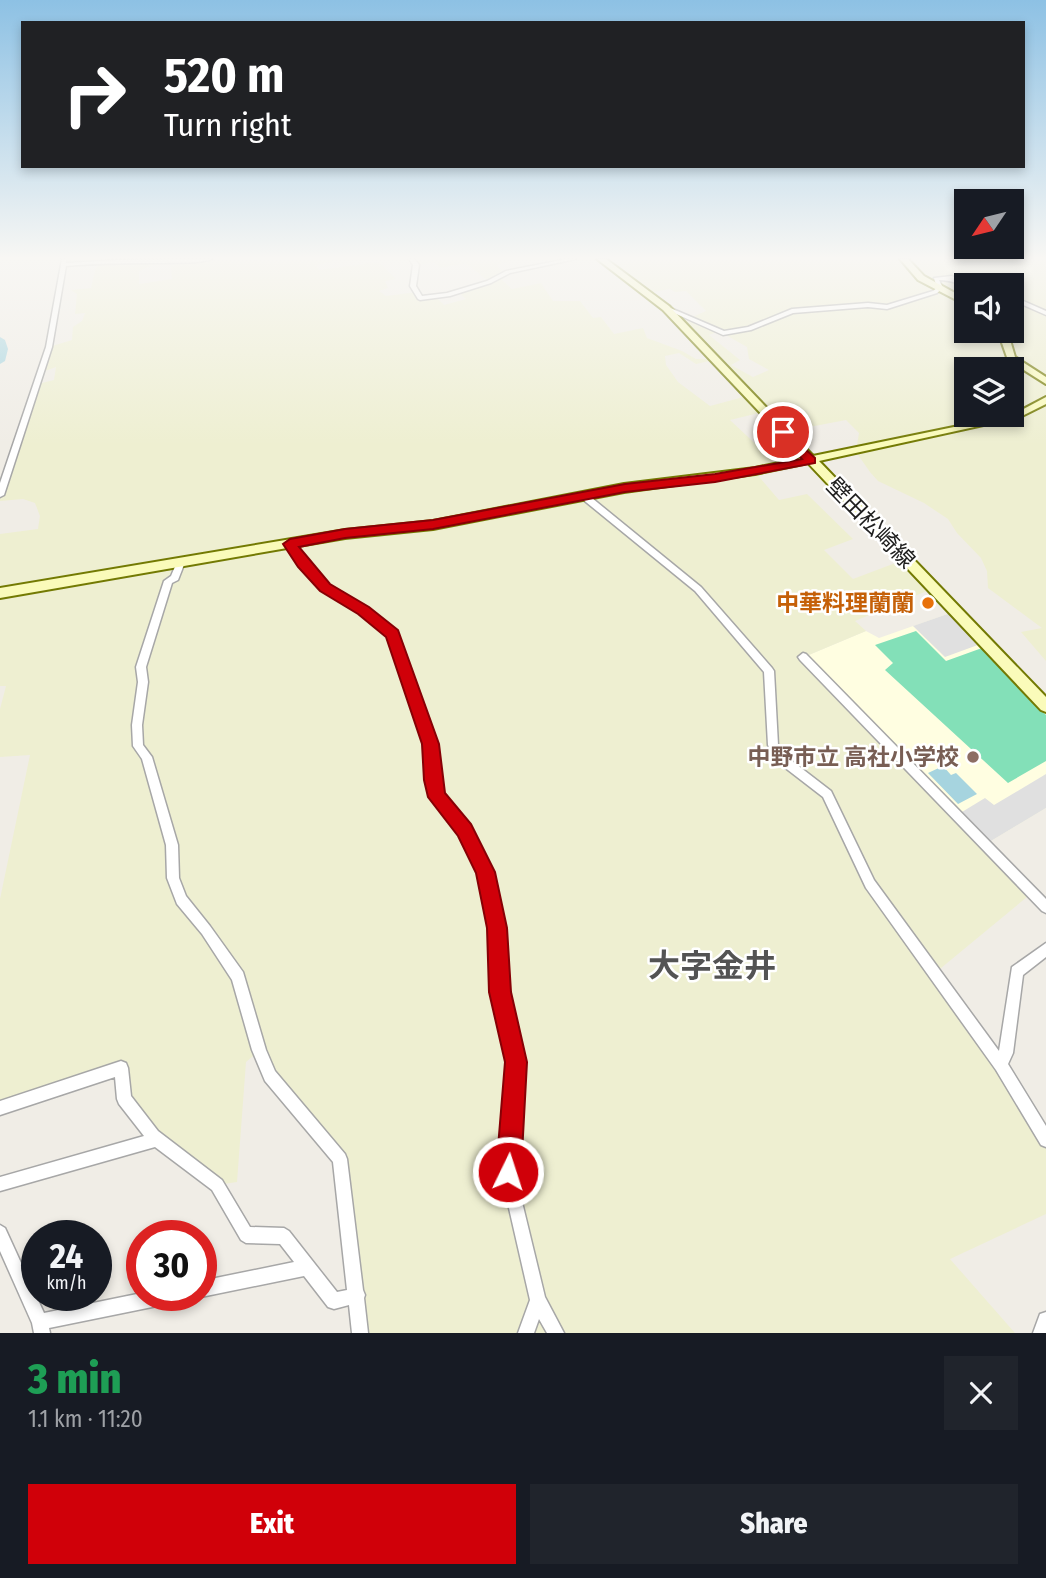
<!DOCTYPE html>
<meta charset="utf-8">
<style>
:root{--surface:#171b24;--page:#20242c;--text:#f1f3f6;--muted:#9ea1a6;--accent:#d00009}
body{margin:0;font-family:"Fira Sans Condensed","Noto Sans JP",sans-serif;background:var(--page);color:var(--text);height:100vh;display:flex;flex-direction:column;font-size:26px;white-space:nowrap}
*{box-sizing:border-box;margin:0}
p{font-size:23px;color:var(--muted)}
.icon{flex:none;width:38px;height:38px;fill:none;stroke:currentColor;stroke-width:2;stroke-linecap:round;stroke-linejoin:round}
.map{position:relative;height:1333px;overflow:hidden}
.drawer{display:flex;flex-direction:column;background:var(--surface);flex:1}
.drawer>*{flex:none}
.top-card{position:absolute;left:21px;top:21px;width:1004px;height:147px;border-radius:0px;box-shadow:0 4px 10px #0003;background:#202124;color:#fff;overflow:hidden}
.needle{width:46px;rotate:235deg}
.controls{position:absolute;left:954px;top:189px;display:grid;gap:14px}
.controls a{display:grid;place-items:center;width:70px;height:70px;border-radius:0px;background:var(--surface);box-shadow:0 4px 10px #0003;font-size:35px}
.speed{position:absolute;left:21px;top:1220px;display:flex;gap:14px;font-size:35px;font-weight:700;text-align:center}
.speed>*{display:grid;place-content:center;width:91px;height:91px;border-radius:50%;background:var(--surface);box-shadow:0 4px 10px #0003;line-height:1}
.speed small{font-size:18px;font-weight:400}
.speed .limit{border:10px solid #d22;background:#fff;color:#111}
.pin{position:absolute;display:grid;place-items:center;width:60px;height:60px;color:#fff;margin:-30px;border:4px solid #fff;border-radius:50%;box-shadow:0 2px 7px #0007}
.me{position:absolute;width:77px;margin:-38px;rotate:4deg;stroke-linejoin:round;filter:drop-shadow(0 0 5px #0008)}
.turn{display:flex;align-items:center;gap:24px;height:147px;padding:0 28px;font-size:32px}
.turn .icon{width:91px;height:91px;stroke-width:2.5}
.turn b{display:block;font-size:49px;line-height:60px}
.round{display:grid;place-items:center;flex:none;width:74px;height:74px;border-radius:0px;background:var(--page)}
.headline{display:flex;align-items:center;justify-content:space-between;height:119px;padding:0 28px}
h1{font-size:42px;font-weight:800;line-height:52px;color:#1e9e55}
.button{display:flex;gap:14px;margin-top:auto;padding:14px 28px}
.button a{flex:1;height:80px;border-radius:0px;background:var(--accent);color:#fff;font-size:28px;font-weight:800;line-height:80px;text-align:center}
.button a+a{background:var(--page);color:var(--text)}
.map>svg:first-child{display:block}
</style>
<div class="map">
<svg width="1046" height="1333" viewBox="0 0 1046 1333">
<rect width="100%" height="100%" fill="#f0ede6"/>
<path fill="#fffee1" d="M956 611 1046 706V808L986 844 804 657 866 631 879 638Z"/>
<path fill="#eeefd1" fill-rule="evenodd" d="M64 259H342L316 265 319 270 379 262 396 279 385 281 388 288 379 291 386 296 417 292 420 298 436 297 444 305 466 299 458 292 488 281 466 263 441 268 434 262 416 265 411 259H512L514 260 496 265 505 274 499 277 512 289 541 283 553 301H580L593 318 601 317 614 334 643 328 647 338 682 351 696 359H706L709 361 696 364 679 353 665 356 666 365 678 382 710 406 747 396 666 308 688 319 706 311 686 291 675 292 670 289 647 293 608 263 631 259H1046V661L1021 632 1042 628 988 588 987 571 981 558 957 533 948 519 924 503 878 481 870 472 856 452 859 433 846 420 783 432 763 412 730 420 780 467 755 472 779 500 807 494 853 539 824 550 853 579 906 559 934 588 855 621 866 631 804 657 1033 892 935 973 1046 1140V1214L950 1259 1015 1333H360L340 1159 259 1051 246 1062 237 1182 217 1185 153 1136 124 1099 120 1068 0 1108V899L30 755 0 757V709L6 686H0V534L38 529 40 516 35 503 23 499 0 501V495L38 384 54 380 56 367 42 372 49 347 72 340 73 327 82 321 85 313 75 314 77 294 71 290 91 288 95 270 100 262 63 265ZM159 262H170L172 279 139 284V271ZM966 285H1012V331H966ZM719 331 747 347 749 359 769 370 753 377 731 365 740 360 709 335ZM966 369H1012V415H966Z"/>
<path fill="#83e0b8" d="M916 631 946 661 982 648 1046 715V761L1008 783 885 670 893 663 875 645Z"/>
<path fill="#e0e0e0" d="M956 611 986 642 945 657 913 626Z
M1046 774V808L986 844 957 815 985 798 994 805Z"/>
<path fill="#a6d4df" d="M943 766 951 775 956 773 977 794 958 804 928 773Z"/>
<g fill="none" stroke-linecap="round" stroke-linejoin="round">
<path fill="#a6d4df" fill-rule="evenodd" d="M0 337 5 340 8 349 5 361 0 364Z"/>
<g stroke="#a7a7a7" stroke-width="3">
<path id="street" d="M62 259H66V263L118 260 212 259C198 264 179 262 163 263 131 263 98 263 66 266L52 347 4 495 0 497V483L46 347Z
M409 259H414L419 265 416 286 422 296 447 293 487 281 506 271 567 259H576L510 273 491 283 450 296 420 300 418 299 410 286 413 265Z
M952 276 972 285C961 286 952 280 939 280L943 288 937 293 887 309 868 307 793 313 751 330 723 335 663 308 668 307 724 331 748 327 792 309 868 303 887 305 933 291 937 288 934 278Z
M1012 296 1046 311V315L1012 300Z
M581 494H587L701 587 772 668 774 671 778 745 783 754 831 791 874 880 999 1051 1012 967 1046 943V957L1023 975 1013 1053 1008 1064 1046 1126V1147L1041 1145 996 1070 866 888 823 797 775 760 768 745 764 672 695 591 581 498Z
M290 541 293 542 306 562 328 585 367 609 395 632 435 744 438 780 442 795 469 826 491 872 503 928 506 992 523 1062 515 1173 545 1297 564 1333H547L539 1319 534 1333H518L530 1300 501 1173 509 1062 494 992 491 928 479 872 461 834 432 797 428 780 425 744 388 636 361 613 322 589 300 566 286 544Z
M181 559 185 562 178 580 172 583 146 667 148 682 142 725 143 745 152 757 178 845 179 878 186 896 210 926 243 972 266 1050 275 1071 345 1154 347 1159 363 1290 365 1295 364 1298 368 1333H352L349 1305 334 1309 328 1307 304 1276 201 1297 196 1295H201V1281L294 1262 280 1244 246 1243 241 1240 212 1190 155 1147 0 1191V1177L144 1136 119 1104 117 1099 115 1077 0 1115V1101L121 1061 126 1063 128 1068 131 1096 158 1131 222 1180 250 1227 284 1228 289 1231 337 1292 347 1290 333 1162 265 1081 252 1050 232 980 202 934 177 904 167 878 166 845 142 759 133 746 132 725 138 682 136 667 164 581 171 576 177 562Z
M803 653 806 654 1046 899V913L1042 911 800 660 798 657Z
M0 1225 5 1228 44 1313 142 1293V1295H180L178 1301 172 1303 49 1328 50 1333H34L32 1323 0 1251Z
M1046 1312V1333H1033L1040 1314Z"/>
</g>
<g stroke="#737a03" stroke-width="4">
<path id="secondary" d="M597 259H606L669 306 813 456 1012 415 1046 397V404L1020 417 819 461 1046 697V712L1041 710 808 463 755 474 624 492 433 529 345 538 0 598V588L345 530 433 521 624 484 755 468 803 458 663 310Z
M900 259H908L924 276 966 299V305L918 280Z
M994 331H1002L1010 340 1015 357 1046 377V384L1008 360 1001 340Z"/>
</g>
<use href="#street" fill="#fff" fill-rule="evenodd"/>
<use href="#secondary" fill="#fafbba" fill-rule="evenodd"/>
</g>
<linearGradient id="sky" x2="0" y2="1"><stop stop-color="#8dc1e4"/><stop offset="0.58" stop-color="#f8f7f4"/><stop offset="1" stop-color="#f8f7f4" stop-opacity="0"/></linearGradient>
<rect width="1046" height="445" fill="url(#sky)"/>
<path fill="#d00009" stroke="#870006" stroke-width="2" d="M783 429 815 458V463L715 482 625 492 433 529 345 538 299 547 330 584 369 607 398 630 439 744 445 793 471 824 495 872 507 928 511 992 527 1062 521 1172 517 1181 508 1185 500 1181 496 1172 505 1062 489 992 487 928 476 873 458 836 428 797 424 780 422 744 386 637 358 614 320 591 298 567 283 544 290 539 345 529 433 520 625 484 715 474 802 459 777 432Z"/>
<circle fill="#e8710a" stroke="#fff" stroke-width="2.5" cx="928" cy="603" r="7"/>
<circle fill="#8d6e63" stroke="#fff" stroke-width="2.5" cx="973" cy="757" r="7"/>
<g text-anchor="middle" stroke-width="5" stroke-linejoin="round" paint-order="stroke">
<g font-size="23" fill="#202020" stroke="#fff">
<text transform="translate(871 523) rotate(46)" y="8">壁田松崎線</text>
</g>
<g font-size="23" font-weight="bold" fill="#c56008" stroke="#fff" text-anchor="end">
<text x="914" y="611">中華料理蘭蘭</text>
</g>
<g font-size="23" font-weight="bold" fill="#785e54" stroke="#fff" text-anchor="end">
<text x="959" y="765">中野市立 高社小学校</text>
</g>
<g font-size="32" font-weight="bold" fill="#535353" stroke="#fff">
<text x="712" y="977">大字金井</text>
</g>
</g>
</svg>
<div class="controls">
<a><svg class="needle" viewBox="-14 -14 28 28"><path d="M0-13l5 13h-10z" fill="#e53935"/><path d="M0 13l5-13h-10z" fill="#9ea1a6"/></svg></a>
<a><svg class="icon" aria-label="sound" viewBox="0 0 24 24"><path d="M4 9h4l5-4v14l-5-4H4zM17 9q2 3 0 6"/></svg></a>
<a><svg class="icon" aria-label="layers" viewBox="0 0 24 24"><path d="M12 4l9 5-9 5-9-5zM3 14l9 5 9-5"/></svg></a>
</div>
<div class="speed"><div>24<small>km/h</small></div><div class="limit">30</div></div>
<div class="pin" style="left:783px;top:432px;background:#d93025"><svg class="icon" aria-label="arrive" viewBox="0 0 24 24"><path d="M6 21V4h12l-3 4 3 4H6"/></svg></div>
<svg class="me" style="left:508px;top:1172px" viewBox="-20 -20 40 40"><circle r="17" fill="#d00009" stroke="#fff" stroke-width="3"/><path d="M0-11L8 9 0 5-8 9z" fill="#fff"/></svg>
<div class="top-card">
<div class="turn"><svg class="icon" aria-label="right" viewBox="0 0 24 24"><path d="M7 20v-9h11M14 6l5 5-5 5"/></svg><div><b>520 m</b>Turn right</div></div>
</div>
</div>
<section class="drawer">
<div class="headline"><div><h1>3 min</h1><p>1.1 km · 11:20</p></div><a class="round"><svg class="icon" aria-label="close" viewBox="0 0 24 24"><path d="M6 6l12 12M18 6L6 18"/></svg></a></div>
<div class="button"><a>Exit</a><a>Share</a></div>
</section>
